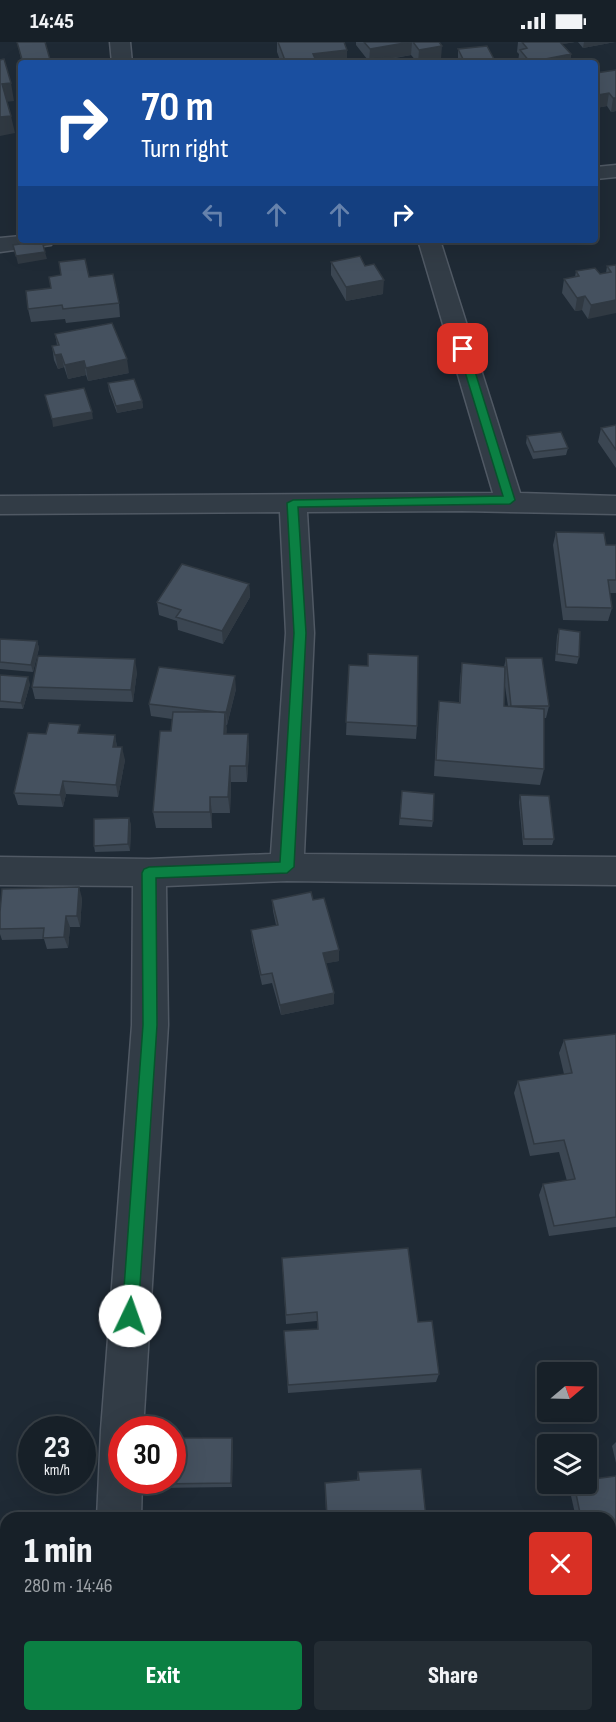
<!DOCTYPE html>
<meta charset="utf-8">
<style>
:root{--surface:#172028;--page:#242d34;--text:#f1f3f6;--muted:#9ea3a8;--line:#363e45;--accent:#0b8043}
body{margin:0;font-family:"Sofia Sans Condensed",sans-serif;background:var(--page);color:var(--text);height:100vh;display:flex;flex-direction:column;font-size:22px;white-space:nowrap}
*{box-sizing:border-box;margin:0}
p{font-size:20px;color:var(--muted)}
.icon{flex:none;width:33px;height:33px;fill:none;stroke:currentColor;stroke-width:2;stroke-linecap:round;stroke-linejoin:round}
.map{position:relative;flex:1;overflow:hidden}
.side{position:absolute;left:0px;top:1470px;width:616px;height:210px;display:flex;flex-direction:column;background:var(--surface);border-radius:18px 18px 0 0;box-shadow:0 6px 24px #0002,0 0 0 2px var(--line)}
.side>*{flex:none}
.hud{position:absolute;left:18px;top:18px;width:580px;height:183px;border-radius:6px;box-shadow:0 6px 24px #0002,0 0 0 2px var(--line);background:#1a4fa0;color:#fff;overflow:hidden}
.needle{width:39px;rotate:71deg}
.controls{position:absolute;left:537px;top:1320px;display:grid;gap:12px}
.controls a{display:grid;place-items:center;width:60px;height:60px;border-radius:6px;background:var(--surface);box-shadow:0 6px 24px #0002,0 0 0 2px var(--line);font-size:30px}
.speed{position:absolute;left:18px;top:1374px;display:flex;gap:12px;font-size:30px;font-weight:700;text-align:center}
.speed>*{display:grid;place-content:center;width:78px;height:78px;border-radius:50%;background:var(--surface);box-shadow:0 6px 24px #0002,0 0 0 2px var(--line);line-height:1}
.speed small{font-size:15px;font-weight:400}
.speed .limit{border:9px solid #d22;background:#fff;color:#111}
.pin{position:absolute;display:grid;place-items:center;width:51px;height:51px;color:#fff;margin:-26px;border-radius:12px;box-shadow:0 3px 9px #0006}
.me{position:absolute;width:66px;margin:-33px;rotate:3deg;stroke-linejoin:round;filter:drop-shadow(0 0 4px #0008)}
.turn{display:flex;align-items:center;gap:21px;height:126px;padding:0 24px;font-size:27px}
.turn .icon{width:78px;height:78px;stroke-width:2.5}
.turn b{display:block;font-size:42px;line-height:51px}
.lanes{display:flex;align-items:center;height:57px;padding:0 24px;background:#0003;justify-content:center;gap:30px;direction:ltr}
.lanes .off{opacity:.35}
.round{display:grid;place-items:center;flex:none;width:63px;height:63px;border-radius:6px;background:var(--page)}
.head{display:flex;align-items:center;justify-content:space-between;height:102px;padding:0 24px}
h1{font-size:36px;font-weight:800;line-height:45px}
.cta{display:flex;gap:12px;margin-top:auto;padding:12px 24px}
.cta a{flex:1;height:69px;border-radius:6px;background:var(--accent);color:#fff;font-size:24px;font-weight:800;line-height:69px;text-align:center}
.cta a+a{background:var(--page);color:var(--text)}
.status{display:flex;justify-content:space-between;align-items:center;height:42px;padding:0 30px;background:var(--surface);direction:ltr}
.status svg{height:16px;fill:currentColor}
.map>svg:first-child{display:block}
</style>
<div class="status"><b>14:45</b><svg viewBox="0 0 49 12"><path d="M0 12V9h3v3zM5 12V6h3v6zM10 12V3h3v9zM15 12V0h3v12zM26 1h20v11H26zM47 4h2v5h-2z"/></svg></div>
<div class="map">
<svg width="616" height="1680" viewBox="0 0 616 1680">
<rect width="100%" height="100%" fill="#1f2a35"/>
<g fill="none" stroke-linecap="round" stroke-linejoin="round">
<g stroke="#505964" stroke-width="3">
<path id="minor" d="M110 0H130L132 21H112Z
M616 123V135L596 137V125Z
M21 194V198H54L51 203 0 210V196Z
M418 198H440L520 451 616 454V472L462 469 307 470 314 591 304 812 616 815V843L287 839 166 844 168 983 143 1388H122V1438H142L141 1476H97L101 1388 132 983 133 844 0 843V815L149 817 271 812 286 591 280 470 0 472V454L493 451Z
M84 1674H130L129 1680H83Z"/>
</g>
<use href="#minor" fill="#323c46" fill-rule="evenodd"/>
</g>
<path fill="#3b4652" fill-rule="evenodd" d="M17 0 51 21H22Z
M277 0H344L347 8V21H281L277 10Z
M356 0H439L441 17 418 21 411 13 390 17 392 21H361V18L367 17 356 3Z
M518 0H575L562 2 571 12 570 21H518L519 12 517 10Z
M578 0H615L583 6Z
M458 7 496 21H458Z
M616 28V69L611 70 607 64 596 66V31Z
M331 220 383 252 346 259 331 233Z
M616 223 588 277 582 268 575 269 562 251 564 237 575 235 576 229 600 232 606 231 607 224Z
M89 235 119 261 120 275 66 281 65 277 31 280 28 267 51 246Z
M55 292 129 331 88 339 86 333 68 337 64 325 58 327 54 318 52 304 57 303Z
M108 341 142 359 143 366 117 371 109 349Z
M616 383V426L598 400 601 386Z
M527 394 568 406 566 413 533 417 526 401Z
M556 490 606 503H616V551H610L612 566 608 579 563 578 553 503Z
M249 542 250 555 223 602 178 588 177 579 159 573 157 560Z
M559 587 579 615 577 622 555 619 557 594Z
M0 597 37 599 39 606 33 630 0 627Z
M506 616 549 664 546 676H544V727L540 743 434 734 437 676 439 659 459 660 460 638 462 621 504 625ZM504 638 508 664H504Z
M349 623 417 684 416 697 346 693Z
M137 630 133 660 35 657 32 645Z
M0 633 30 642 23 667 0 666Z
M236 647 227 683H226V692H248L249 709 247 740H231L230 771H212V786H156L153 770 171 689 172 677 151 674 149 662Z
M46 692H82L115 693 117 705 125 718 118 755 66 752 63 765 18 763 14 751Z
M402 749 433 779 432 785 399 783Z
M520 753 554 797 552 803H523L519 760Z
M131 782 130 809 95 810 94 804Z
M82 856 80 885H70L68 906 47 907 44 897 2 898 0 892V870Z
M272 858 339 908V919L326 921 334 962 281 973 272 941 262 943 252 899 251 888 276 883 273 869Z
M616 992V1185L549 1194 539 1153 543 1142 567 1139 559 1110 530 1114 514 1051 518 1039 564 1032 559 1011 564 998Z
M282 1216 418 1280 439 1332 436 1340 288 1351 284 1289 317 1287V1279L286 1282Z
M232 1396 233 1401 232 1445 159 1446 157 1442Z
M616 1400V1421L612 1404Z
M421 1427 326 1474 325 1441 357 1439 358 1430Z
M616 1434V1501L610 1502V1476H576L569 1445 572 1442H586Z
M524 1674H585L586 1680H524Z"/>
<path fill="#303942" d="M412 0 411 13 369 20 370 7Z
M558 0H575L558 3Z
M584 0H615L583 6Z
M442 4 441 17 418 21 419 8Z
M347 8V21H313V12Z
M571 12 570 21H530V20Z
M11 41 14 59 5 60 2 42Z
M609 51 607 64 596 66 598 53Z
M613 56H616V69L611 70Z
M11 74 15 91 0 94V75Z
M599 168 596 185V169Z
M45 210 47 217 18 222 16 214Z
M384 238 383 252 346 259V245Z
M585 254 582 268 575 269 577 256Z
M616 258V271L588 277 591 263Z
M61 312 64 325 58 327 55 313Z
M127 317 129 331 88 339 86 326Z
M84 319 86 333 68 337 65 323Z
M142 359 143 366 117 371 116 364Z
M92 370 93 377 53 385 52 377Z
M249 542 250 555 223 602 222 589Z
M37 599 39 606 33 630 31 623Z
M135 617 137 630 133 660 131 648Z
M235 634 236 647 227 683 226 671Z
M28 635 30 642 23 667 21 661Z
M225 670 227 687 225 708 224 692Z
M248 692 249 709 247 740 246 724Z
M115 693 117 706 113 705Z
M122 705 125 718 118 755 116 743Z
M230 724 231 740 230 771 228 755Z
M63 739 66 752 63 765 60 753Z
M210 755 212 771V786L210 770Z
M129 776 131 782 130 809 128 802Z
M79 845 82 856 80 885 77 874Z
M66 874 70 885 68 906 64 895Z
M339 908V919L323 922V911Z
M334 951V962L281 973 280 963Z
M232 1396 233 1401 232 1445 231 1441Z"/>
<path fill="#45515f" stroke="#303942" stroke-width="1.5" d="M17 0H45L51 21H23Z
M278 0H344L347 8 313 12 317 21H286Z
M364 0H410L370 7Z
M413 0H439L442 4 419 8Z
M522 0H560L571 12 530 20 520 8 527 6Z
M487 4 496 21H465L458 7Z
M390 15 392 21H363L361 18Z
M4 17 11 41 2 42 11 74 0 75V18Z
M616 28V56H613L609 51 598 53 596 50V31Z
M42 199 45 210 16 214 13 203Z
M360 214 365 224 374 222 384 238 346 245 331 220Z
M85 217 89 235 113 232 119 261 63 267 62 263 28 267 26 249 51 246 49 235 61 233 59 220Z
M616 223V258L591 263 585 254 577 256 564 237 579 234 576 229 595 226 600 232 611 230 607 224Z
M112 281 127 317 86 326 84 319 65 323 61 312 55 313 52 304 59 303 55 292Z
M134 337 142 359 116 364 108 341Z
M84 346 92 370 52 377 45 353Z
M616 383V408L601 386Z
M561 390 568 406 534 410 527 394Z
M556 490 604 491 606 503H616V538H608L612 566 566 565Z
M182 522 249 542 222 589 176 575 181 568 157 560Z
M559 587 580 590 579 615 557 612Z
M0 597 37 599 31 623 0 620Z
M368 612 418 614 417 684 346 680 349 623 368 624Z
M38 614 135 617 131 648 32 645Z
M506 616H542L549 664H511Z
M462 621 505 625 504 664 544 667V727L436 718 439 659 460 661Z
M159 625 235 634 226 671 149 662Z
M0 633 28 635 21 661 0 659Z
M173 670H225L224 692H248L246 724H230L228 755H210V770H153L160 689H171Z
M49 681 80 683 78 691 115 693 113 705H122L116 743 63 739 60 753 14 751 28 691 46 692Z
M402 749 434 752 433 779 400 776Z
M520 753 549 754 554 797H524Z
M129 776 128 802 94 804V777Z
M79 845 77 874H66L64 895 43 896 44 886 0 887V870L2 847Z
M311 850 313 858 324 856 339 908 323 911 334 951 280 963 272 931 261 933 251 888 278 883 272 858Z
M616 992V1175L554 1184 543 1142 575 1137 564 1098 534 1102 518 1039 572 1031 564 998Z
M408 1206 418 1280 432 1279 439 1332 288 1343 284 1289 318 1287 317 1270 286 1273 282 1216Z
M172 1396H232L231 1441 157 1442V1438H172Z
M421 1427 426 1476H311V1475L327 1474 325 1441 359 1438 358 1430Z
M616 1434V1498L610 1499V1476H581L574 1442H586V1438Z
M530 1674H585L586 1680H530Z"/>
<path fill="#0b8043" stroke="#07532c" stroke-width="1.5" d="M463 304 468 307 515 458 510 462 298 465 306 591 294 825 287 831 156 836 157 983 138 1274 136 1280 130 1283 124 1280 122 1274 143 983 142 831 144 827 149 825 280 820 294 591 287 461 293 458 503 454 458 307Z"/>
</svg>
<div class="controls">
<a><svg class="needle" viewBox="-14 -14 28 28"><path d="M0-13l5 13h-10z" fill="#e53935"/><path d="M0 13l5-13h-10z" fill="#9ea3a8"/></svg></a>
<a><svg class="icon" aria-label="layers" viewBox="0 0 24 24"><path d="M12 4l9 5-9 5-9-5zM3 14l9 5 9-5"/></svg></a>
</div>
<div class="speed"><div>23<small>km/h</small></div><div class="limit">30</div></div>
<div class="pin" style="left:463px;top:307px;background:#d93025"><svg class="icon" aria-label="arrive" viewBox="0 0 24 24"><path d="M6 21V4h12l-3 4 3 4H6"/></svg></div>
<svg class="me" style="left:130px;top:1274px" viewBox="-20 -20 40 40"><circle r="19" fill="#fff"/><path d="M0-13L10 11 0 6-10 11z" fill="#0b8043"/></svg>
<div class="hud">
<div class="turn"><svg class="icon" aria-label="right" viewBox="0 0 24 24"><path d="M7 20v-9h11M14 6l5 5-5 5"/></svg><div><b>70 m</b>Turn right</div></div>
<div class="lanes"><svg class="icon off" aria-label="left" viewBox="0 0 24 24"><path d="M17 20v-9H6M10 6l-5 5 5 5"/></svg><svg class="icon off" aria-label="ahead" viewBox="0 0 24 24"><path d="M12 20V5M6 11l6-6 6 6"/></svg><svg class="icon off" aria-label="ahead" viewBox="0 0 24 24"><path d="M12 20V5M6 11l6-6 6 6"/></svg><svg class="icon" aria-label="right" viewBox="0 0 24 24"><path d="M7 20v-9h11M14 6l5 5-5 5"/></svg></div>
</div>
<section class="side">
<div class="head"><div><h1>1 min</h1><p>280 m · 14:46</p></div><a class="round" style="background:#d93025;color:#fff"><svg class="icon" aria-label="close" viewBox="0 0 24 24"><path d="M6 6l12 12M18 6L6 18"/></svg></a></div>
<div class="cta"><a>Exit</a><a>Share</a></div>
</section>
</div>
